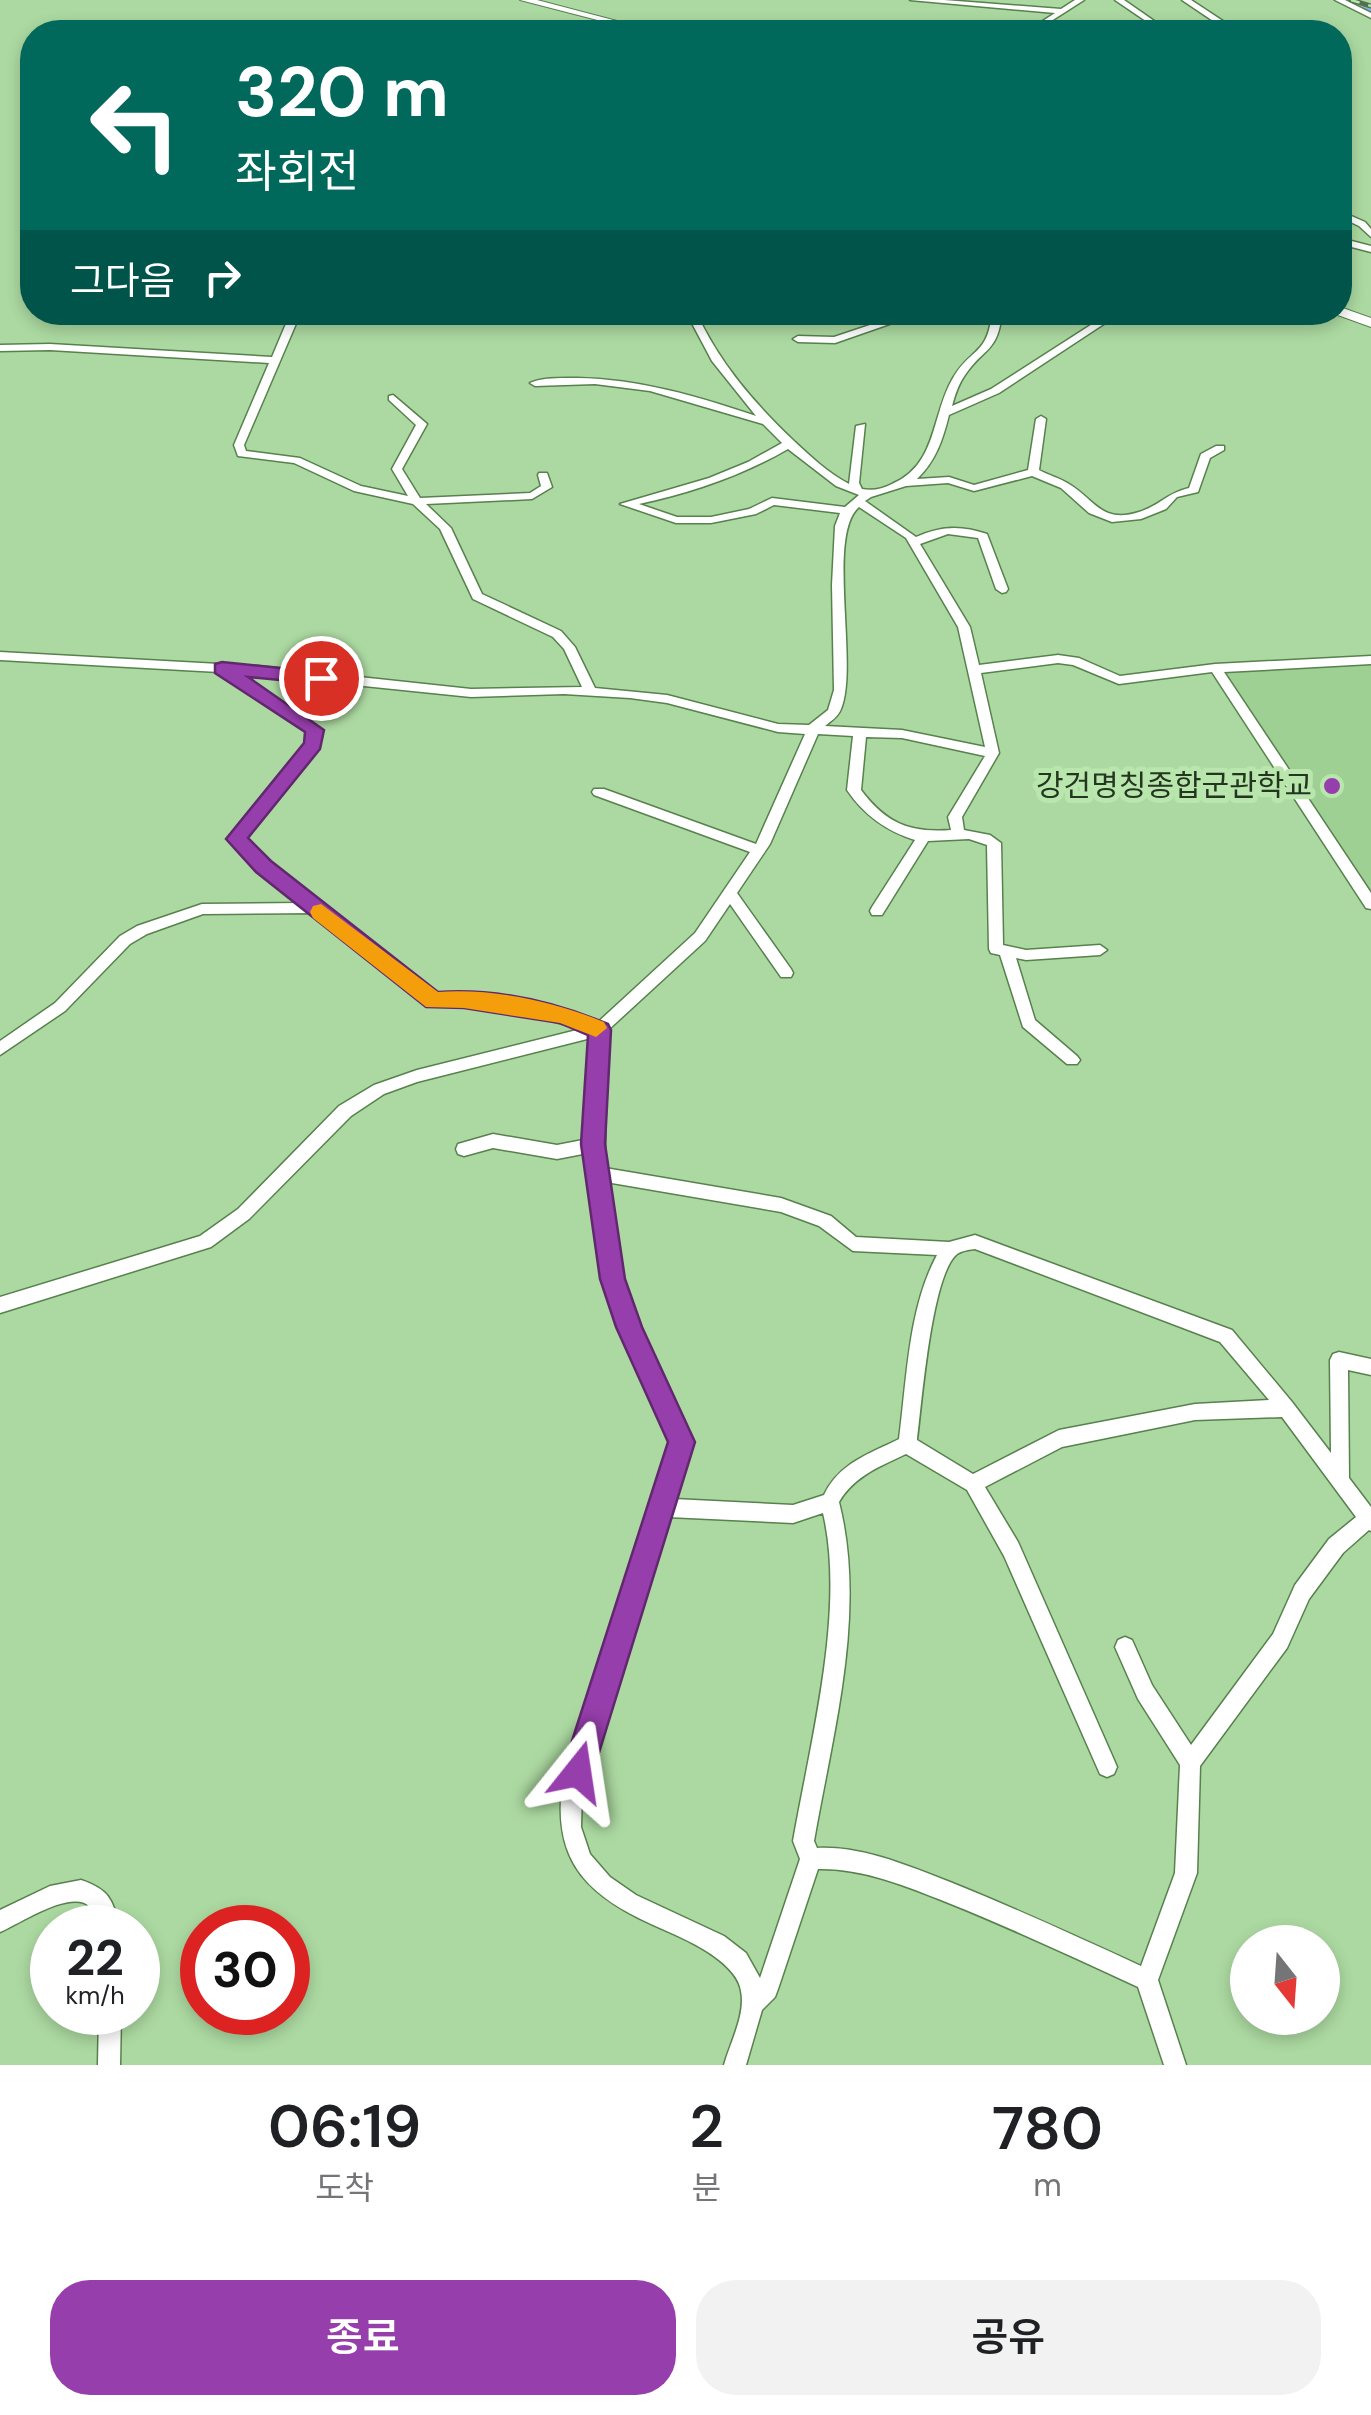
<!DOCTYPE html>
<html lang="ko">
<meta charset="utf-8">
<style>
:root{--surface:#fff;--page:#f2f2f2;--text:#202124;--muted:#757577;--accent:#963eab}
body{margin:0;font-family:"DM Sans","Noto Sans KR",sans-serif;background:var(--page);color:var(--text);height:100vh;display:flex;flex-direction:column;font-size:38px;white-space:nowrap}
*{box-sizing:border-box;margin:0}
p{font-size:32px;color:var(--muted)}
.icon{flex:none;width:55px;height:55px;fill:none;stroke:currentColor;stroke-width:2;stroke-linecap:round;stroke-linejoin:round}
.map{position:relative;height:2065px;overflow:hidden}
.panel{display:flex;flex-direction:column;background:var(--surface);flex:1}
.panel>*{flex:none}
.banner{position:absolute;left:20px;top:20px;width:1332px;height:305px;border-radius:40px;box-shadow:0 5px 15px #0003;background:#00695c;color:#fff;overflow:hidden}
.needle{width:65px;rotate:163deg}
.fabs{position:absolute;left:1230px;top:1925px;display:grid;gap:20px}
.fabs a{display:grid;place-items:center;width:110px;height:110px;border-radius:50%;background:var(--surface);box-shadow:0 5px 15px #0003;font-size:50px}
.speed{position:absolute;left:30px;top:1905px;display:flex;gap:20px;font-size:50px;font-weight:700;text-align:center}
.speed>*{display:grid;place-content:center;width:130px;height:130px;border-radius:50%;background:var(--surface);box-shadow:0 5px 15px #0003;line-height:1}
.speed small{font-size:25px;font-weight:400}
.speed .limit{border:15px solid #d22;background:#fff;color:#111}
.pin{position:absolute;display:grid;place-items:center;width:85px;height:85px;color:#fff;margin:-42px;border:5px solid #fff;border-radius:50%;box-shadow:0 2px 10px #0007}
.me{position:absolute;width:110px;margin:-55px;rotate:15deg;stroke-linejoin:round;filter:drop-shadow(0 0 8px #0008)}
.turn{display:flex;align-items:center;gap:35px;height:210px;padding:0 50px;font-size:45px}
.turn .icon{width:130px;height:130px;stroke-width:2.5}
.turn b{display:block;font-size:70px;line-height:85px}
.then{display:flex;align-items:center;height:95px;padding:0 50px;background:#0003;gap:20px;font-size:38px}
.eta{display:flex;justify-content:space-evenly;align-items:center;height:170px;text-align:center}
.eta b{font-size:60px;font-weight:600;line-height:70px}
.cta{display:flex;gap:20px;margin-top:auto;padding:20px 50px}
.cta a{flex:1;height:115px;border-radius:40px;background:var(--accent);color:#fff;font-size:40px;font-weight:600;line-height:115px;text-align:center}
.cta a+a{background:var(--page);color:var(--text)}
.map>svg:first-child{display:block}
</style>
<div class="map">
<svg width="1371" height="2065" viewBox="0 0 1371 2065">
<rect width="100%" height="100%" fill="#acd9a1"/>
<path fill="#9ed093" d="M1371 660V904L1215 668Z"/>
<g fill="none" stroke-linecap="round" stroke-linejoin="round">
<path fill="#80b0fc" fill-rule="evenodd" d="M1363 4 1371 6V12L1363 8Z"/>
<g stroke="#57814d" stroke-width="3">
<path id="minor" d="M910 0H944L1061 9 1075 0H1084L1034 32H1026L1055 13Z
M1115 0H1124L1170 32H1162Z
M1182 0H1191L1232 27 1225 29Z
M1335 0H1345L1371 13V18Z
M1340 211 1365 222 1371 229V237L1359 226 1340 217Z
M1340 238 1371 246V252L1340 244Z
M291 312H301L244 445 246 451 300 458 361 486 408 496 392 469 416 425 389 400V396L393 395 427 424 402 469 420 498 530 493 541 486 538 475 539 473H547L552 487 532 499 426 504 451 528 482 594 561 631 575 647 595 688 667 695 778 724 809 725 828 710 834 690 832 585 835 526 840 513 774 505 756 514 711 523H676L620 504 709 478 748 462 782 443 763 424 650 391 595 384 535 386 530 383C543 377 562 378 577 378 639 379 697 396 756 416L712 361 686 312H696C719 363 755 404 794 441 810 456 828 473 849 484L856 426 865 424 859 483 862 489C873 491 882 489 892 484 938 464 931 415 953 378 971 347 988 356 992 312H1002C998 353 984 347 965 375 958 385 955 395 952 406L991 389 1111 312H1122L999 393 949 415C943 439 936 461 917 479L949 477 974 485 1028 470 1036 419 1041 416 1046 419 1039 470C1048 475 1060 478 1069 484 1095 500 1102 524 1139 512 1161 505 1165 494 1189 488L1201 454 1216 446H1224V450L1210 458 1198 492 1177 497 1166 509 1141 519 1112 522 1089 513 1061 488 1032 476 974 491 948 483 906 486 871 497 865 501 916 537C941 526 961 525 987 534L1008 589 1006 592 1002 593 996 589 978 538 948 534 920 544 970 627 979 665 1058 655 1079 658 1120 676 1215 664 1371 656V664L1224 672 1371 893V909L1366 908 1212 672 1119 684 1073 665 1058 663 981 673 999 753 962 817 964 830 990 835 1001 843 1003 945 1026 950 1100 945 1107 950 1100 955 1026 960 1016 958 1035 1020 1077 1056 1080 1060 1077 1064H1067L1023 1027 1000 955 991 953 989 949 987 845 969 839 928 841 882 915H872L870 911 872 907 915 840C886 831 864 815 847 790L853 736 818 734 770 844 737 893 791 969 793 973 791 977H781L730 904 705 941 606 1032 605 1168 781 1198 831 1216 856 1237 949 1242 975 1235 1232 1330 1292 1402 1331 1453 1330 1360 1333 1354 1339 1352 1371 1359V1375L1348 1370 1349 1478 1371 1507V1531L1369 1530 1343 1553 1309 1599 1287 1648 1200 1766 1197 1873 1158 1980 1186 2065H1164L1138 1987C1075 1958 1011 1928 946 1902 906 1886 862 1868 818 1869L778 1989 775 1997 762 2010 746 2065H724C730 2043 746 2014 741 1991 739 1978 729 1968 719 1960 699 1944 675 1935 651 1924 580 1892 550 1854 564 1774L673 1442C651 1395 626 1348 610 1298 595 1251 590 1201 588 1153L557 1159 493 1148 464 1156 458 1154 456 1149 458 1144 493 1134 557 1145 588 1139 591 1038 417 1082 384 1094 351 1116 249 1219 211 1247 0 1313V1297L200 1236 238 1209 339 1106 374 1085 417 1070 581 1029 518 1012 476 1006 429 1005 313 913 203 914 147 934 130 944 65 1011 0 1055V1041L55 1003 120 936 137 926 202 904 300 903 258 870 229 839 307 743 308 732 219 672 0 660V652L257 666 471 689 582 687 564 649 553 637 473 599 440 529 413 504 354 491 294 463 238 456 234 445 269 363 50 350 0 351V345L50 344 272 357ZM788 449 836 486 859 495 845 507 772 498 749 509 711 517H677L639 504C691 493 741 476 788 449ZM859 507 906 538 958 627 985 747 902 730 825 726C831 721 838 717 841 709 859 666 826 535 859 507ZM237 673 471 697 564 694 630 698 667 703 778 732 805 734 756 844 604 789H594L592 792 594 795 750 852 695 933 597 1023 559 1010 518 1000 476 995H437L268 862 244 839 318 747 321 730ZM866 737 902 738 985 756 948 817 951 830C909 833 886 823 861 790ZM606 1182 781 1212 819 1226 853 1251 937 1255C908 1309 907 1379 899 1439 869 1454 839 1463 824 1495L793 1505 674 1499 691 1442C673 1401 651 1362 635 1320 618 1276 609 1229 606 1182ZM975 1249 1220 1342 1269 1400 1195 1404 1059 1430 973 1474 917 1440C922 1400 931 1285 954 1257 959 1251 967 1250 975 1249ZM1282 1417 1356 1517 1329 1539 1295 1585 1273 1634 1191 1745 1152 1685 1132 1640 1125 1637 1118 1640 1115 1647 1138 1699 1180 1765 1175 1873 1141 1966C1078 1937 1015 1908 950 1882 908 1866 863 1846 817 1848L814 1841C833 1731 867 1613 839 1502 854 1476 881 1466 906 1454L967 1490 1004 1556 1100 1774 1107 1777 1114 1774 1117 1767 1114 1760 1018 1542 985 1487 1062 1447 1195 1420ZM823 1513C846 1609 810 1744 793 1841L800 1859 760 1978 746 1953 724 1936 636 1895 610 1877 590 1854 581 1827 582 1792 590 1756 668 1517 793 1523Z
M909 312H924L835 343 798 342 793 339 798 336 834 337Z
M81 1880C110 1890 112 1899 120 1928H98C96 1919 95 1911 89 1906 71 1889 19 1924 0 1932V1910L50 1886Z
M99 2012H121L120 2065H98Z"/>
</g>
<g stroke="#57814d" stroke-width="2">
<path id="major" d="M520 0H537L659 32H644Z
M1340 307 1371 318V327L1335 314 1340 312Z"/>
</g>
<use href="#minor" fill="#fff" fill-rule="evenodd"/>
<use href="#major" fill="#fff" fill-rule="evenodd"/>
<g stroke="#55704e" stroke-width="5">
<path id="rail" d="M1351 0 1371 6"/>
</g>
<use href="#rail" stroke="#b8e6ad" stroke-width="2.5" stroke-dasharray="9" stroke-linecap="butt"/>
</g>
<path fill="#963eab" stroke="#62286f" stroke-width="2.5" d="M222 662 321 672 331 678 321 684 248 677 324 730 320 749 248 838 271 861 438 992C495 988 555 1002 608 1024L611 1030 605 1144 625 1279 642 1327 695 1442 593 1772 588 1783 578 1787 567 1783 562 1772 668 1442 616 1327 600 1279 581 1144 588 1035 560 1023 464 1008 426 1007 256 872 226 839 304 743 305 732 215 673V664Z"/>
<path fill="#f59e0b" d="M321 904 438 992C493 988 553 1001 604 1022L607 1028 596 1037 560 1023 464 1008 426 1007 313 918 310 912 313 906Z"/>
<circle fill="#963eab" stroke="#b8e6ad" stroke-width="4" cx="1332" cy="786" r="10"/>
<g text-anchor="middle" stroke-width="10" stroke-linejoin="round" paint-order="stroke">
<g font-size="30" fill="#243620" stroke="#b8e6ad" text-anchor="end">
<text x="1312" y="796">강건명칭종합군관학교</text>
</g>
</g>
</svg>
<div class="fabs">
<a><svg class="needle" viewBox="-14 -14 28 28"><path d="M0-13l5 13h-10z" fill="#e53935"/><path d="M0 13l5-13h-10z" fill="#757577"/></svg></a>
</div>
<div class="speed"><div>22<small>km/h</small></div><div class="limit">30</div></div>
<div class="pin" style="left:321px;top:678px;background:#d93025"><svg class="icon" aria-label="arrive" viewBox="0 0 24 24"><path d="M6 21V4h12l-3 4 3 4H6"/></svg></div>
<svg class="me" style="left:578px;top:1772px" viewBox="-20 -20 40 40"><path d="M0-17L14 15 0 8-14 15z" fill="#963eab" stroke="#fff" stroke-width="4"/></svg>
<div class="banner">
<div class="turn"><svg class="icon" aria-label="left" viewBox="0 0 24 24"><path d="M17 20v-9H6M10 6l-5 5 5 5"/></svg><div><b>320 m</b>좌회전</div></div>
<div class="then">그다음<svg class="icon" aria-label="right" viewBox="0 0 24 24"><path d="M7 20v-9h11M14 6l5 5-5 5"/></svg></div>
</div>
</div>
<section class="panel">
<div class="eta">
<div><b>06:19</b><p>도착</p></div>
<div><b>2</b><p>분</p></div>
<div><b>780</b><p>m</p></div>
</div>
<div class="cta"><a>종료</a><a>공유</a></div>
</section>
